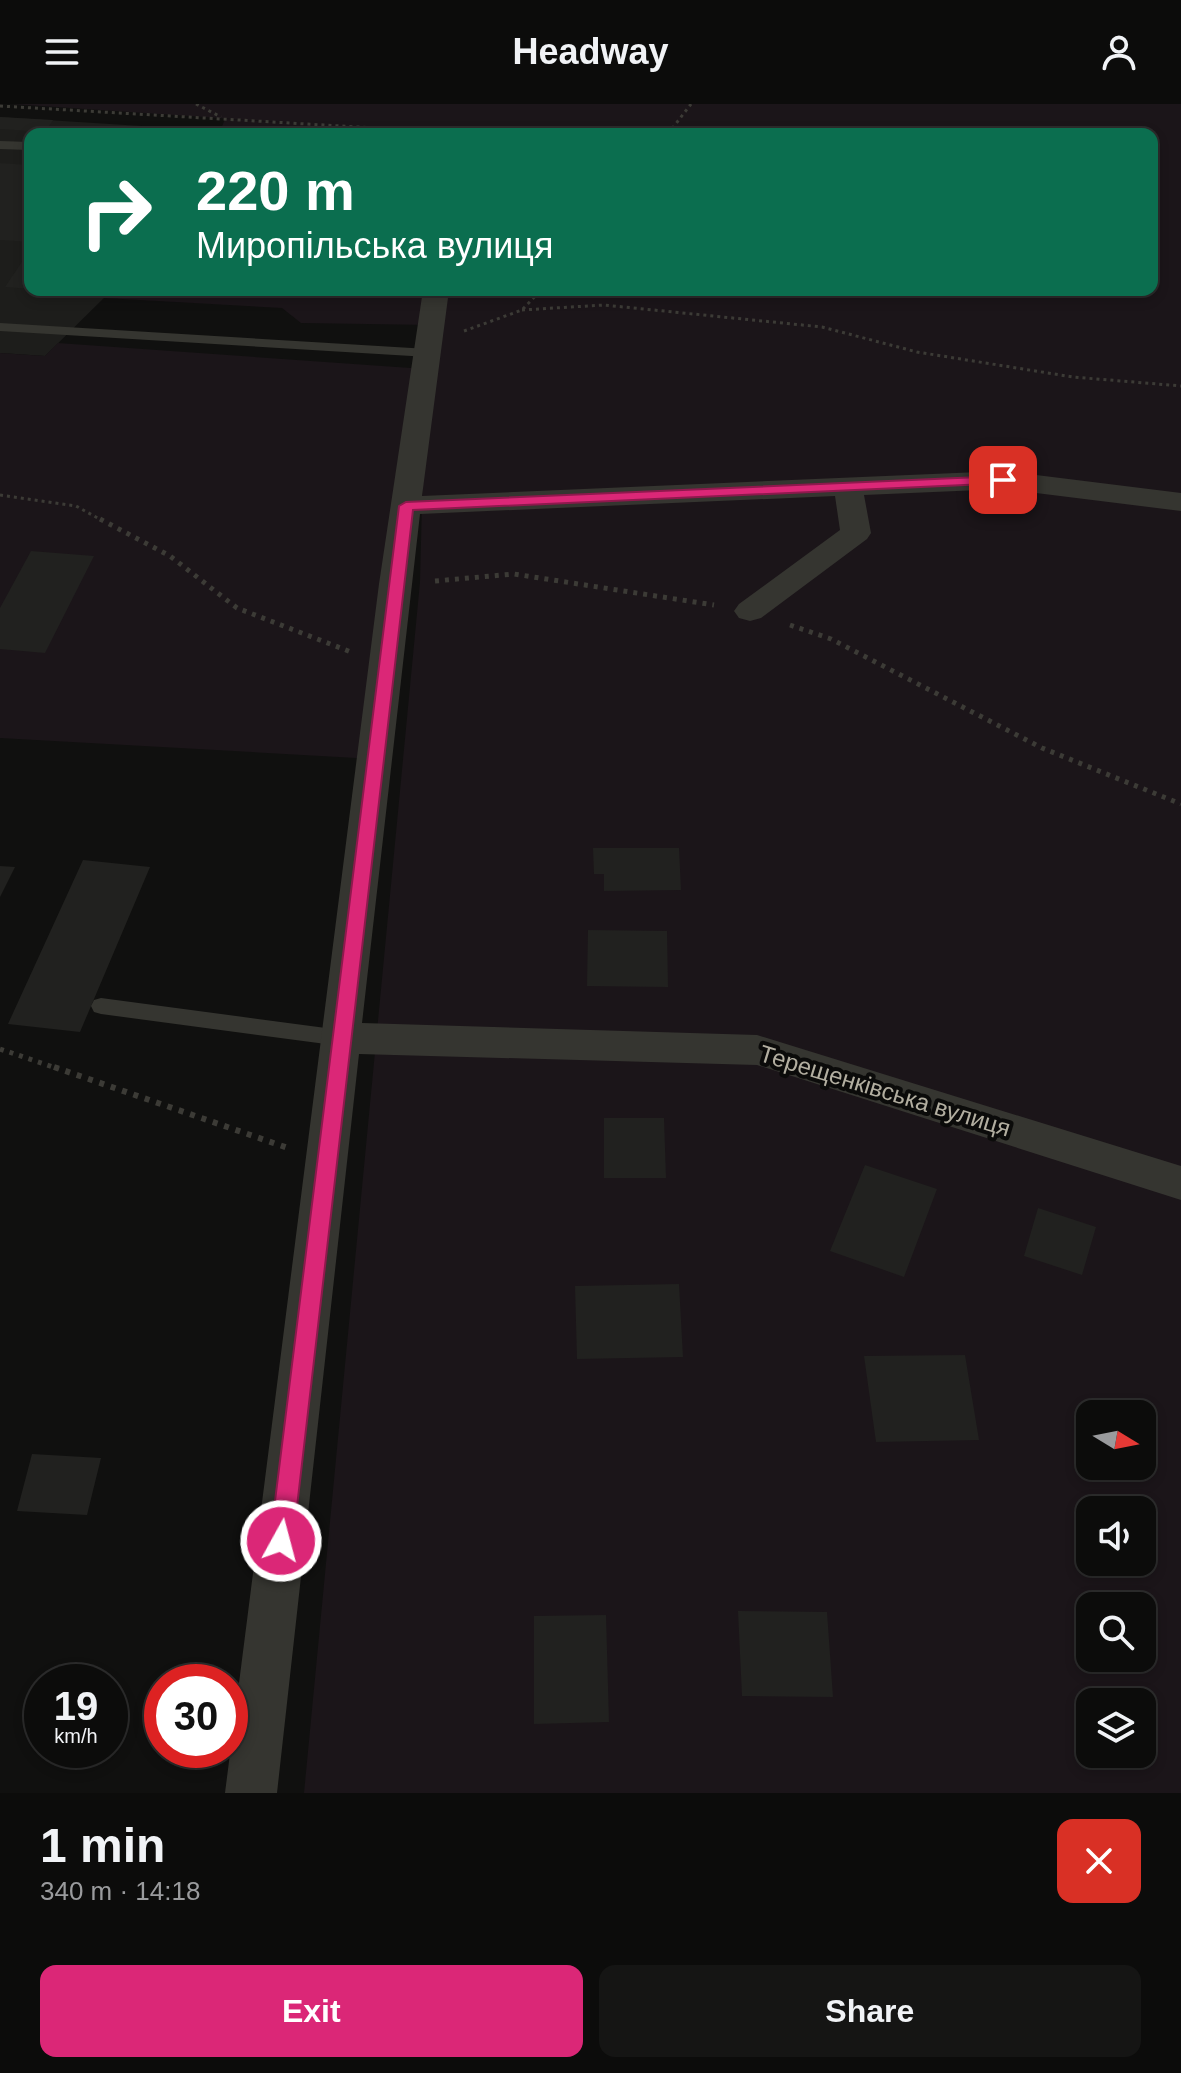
<!DOCTYPE html>
<meta charset="utf-8">
<style>
:root{--surface:#0c0c0b;--page:#151514;--text:#f1f3f6;--muted:#9a9b9d;--line:#2c2c2c;--accent:#db2777}
body{margin:0;font-family:Helvetica,sans-serif;background:var(--page);color:var(--text);height:100vh;display:flex;flex-direction:column;font-size:30px;white-space:nowrap}
*{box-sizing:border-box;margin:0}
p{font-size:26px;color:var(--muted)}
.icon{flex:none;width:44px;height:44px;fill:none;stroke:currentColor;stroke-width:2;stroke-linecap:round;stroke-linejoin:round}
.map{position:relative;height:1689px;overflow:hidden}
.sheet{display:flex;flex-direction:column;background:var(--surface);flex:1}
.sheet>*{flex:none}
.banner{position:absolute;left:24px;top:24px;width:1134px;height:168px;border-radius:16px;box-shadow:0 4px 12px #0003,0 0 0 2px var(--line);background:#0b6e4f;color:#fff;overflow:hidden}
.needle{width:52px;rotate:100deg}
.tools{position:absolute;left:1076px;top:1296px;display:grid;gap:16px}
.tools a{display:grid;place-items:center;width:80px;height:80px;border-radius:16px;background:var(--surface);box-shadow:0 4px 12px #0003,0 0 0 2px var(--line);font-size:40px}
.speed{position:absolute;left:24px;top:1560px;display:flex;gap:16px;font-size:40px;font-weight:700;text-align:center}
.speed>*{display:grid;place-content:center;width:104px;height:104px;border-radius:50%;background:var(--surface);box-shadow:0 4px 12px #0003,0 0 0 2px var(--line);line-height:1}
.speed small{font-size:20px;font-weight:400}
.speed .limit{border:12px solid #d22;background:#fff;color:#111}
.pin{position:absolute;display:grid;place-items:center;width:68px;height:68px;color:#fff;margin:-34px;border-radius:16px;box-shadow:0 4px 12px #0006}
.me{position:absolute;width:88px;margin:-44px;rotate:7deg;stroke-linejoin:round;filter:drop-shadow(0 0 6px #0008)}
.turn{display:flex;align-items:center;gap:28px;height:168px;padding:0 40px;font-size:36px}
.turn .icon{width:104px;height:104px;stroke-width:2.5}
.turn b{display:block;font-size:56px;line-height:68px}
.round{display:grid;place-items:center;flex:none;width:84px;height:84px;border-radius:16px;background:var(--page)}
.summary{display:flex;align-items:center;justify-content:space-between;height:136px;padding:0 40px}
h1{font-size:48px;font-weight:800;line-height:60px}
.action{display:flex;gap:16px;margin-top:auto;padding:16px 40px}
.action a{flex:1;height:92px;border-radius:16px;background:var(--accent);color:#fff;font-size:32px;font-weight:800;line-height:92px;text-align:center}
.action a+a{background:var(--page);color:var(--text)}
header{display:flex;justify-content:space-between;align-items:center;height:104px;padding:0 40px;background:var(--surface);font-size:36px;font-weight:800}
.map>svg:first-child{display:block}
</style>
<header><svg class="icon" aria-label="menu" viewBox="0 0 24 24"><path d="M4 6h16M4 12h16M4 18h16"/></svg>Headway<svg class="icon" aria-label="person" viewBox="0 0 24 24"><circle cx="12" cy="8" r="4"/><path d="M4 21q1-7 8-7t8 7"/></svg></header>
<div class="map">
<svg width="1181" height="1689" viewBox="0 0 1181 1689">
<rect width="100%" height="100%" fill="#10100f"/>
<path fill="#1d1d1b" d="M0 13 220 27 219 30H30V186H112L45 252 0 249Z"/>
<path fill="#1b1519" fill-rule="evenodd" d="M11 0H1181V1689H304L420 478 425 277 374 655 0 634V249L45 252 58 239 425 265 431 221 301 219 282 204 104 194 112 186H1152V30H219L225 15 294 19ZM1090 1310H1142V1362H1090ZM1090 1406H1142V1458H1090ZM1090 1502H1142V1554H1090ZM1090 1598H1142V1650H1090Z"/>
<path fill="#21211f" d="M0 13 53 16 45 28 0 25Z
M0 59 30 61V138L0 136Z
M30 146V185L5 183Z
M31 447 94 452 45 549 0 545V504Z
M593 744H679L681 786 604 787V770H594Z
M83 756 150 763 80 928 8 920Z
M0 762 15 763 0 793Z
M588 826 667 827 668 883 587 882Z
M604 1014H664L666 1074H604Z
M865 1061 937 1085 904 1173 830 1147Z
M1038 1104 1096 1123 1082 1171 1024 1152Z
M679 1180 683 1253 577 1255 575 1182Z
M965 1251 979 1336 876 1338 864 1252Z
M32 1350 101 1354 87 1411 17 1407Z
M738 1507 827 1508 833 1593 742 1592Z
M606 1511 609 1618 534 1620V1512Z"/>
<g fill="none" stroke-linecap="round" stroke-linejoin="round">
<path stroke="#3c3b36" stroke-width="3" stroke-dasharray="3 4" stroke-linecap="butt" d="M196 0 221 13
M0 2 426 27
M668 30 691 0
M522 206 604 201 822 223 917 248 1073 273 1181 282
M464 227 522 206 541 186
M0 391 76 402 103 417"/>
<path stroke="#3c3b36" stroke-width="5" stroke-dasharray="4 6" stroke-linecap="butt" d="M100 415 170 452 237 504 351 548
M435 477 514 470 714 501
M790 521 831 535 1042 644 1181 700
M0 945 59 965"/>
<path stroke="#3c3b36" stroke-width="6" stroke-dasharray="5 7" stroke-linecap="butt" d="M54 963 288 1044"/>
<path fill="#353530" fill-rule="evenodd" d="M0 37 30 38V46L0 45Z
M0 219 428 245 435 249 428 253 0 227Z
M101 894 341 926 348 928 351 934 348 940 341 942 101 910 94 908 91 902 94 896Z"/>
<path fill="#353530" fill-rule="evenodd" d="M459 22 467 24 471 29 446 30 451 24Z
M423 186H449L422 392 1003 367 1181 389V407L1003 385 864 391 871 429 867 435 761 514 750 517 739 514 734 507 739 500 840 426 835 392 420 410 362 919 757 931 1181 1062V1096L757 961 359 950 277 1689H225L379 480Z"/>
</g>
<path fill="#db2777" stroke="#8e194d" stroke-width="2" d="M1003 372 1008 373V379L413 406 293 1437 290 1444 281 1448 273 1444 270 1437 399 402 406 398Z"/>
<g text-anchor="middle" stroke-width="8" stroke-linejoin="round" paint-order="stroke">
<g font-size="24" fill="#b2aea0" stroke="#0b0b0a">
<text transform="translate(885 987) rotate(17)" y="8">Терещенківська вулиця</text>
</g>
</g>
</svg>
<div class="tools">
<a><svg class="needle" viewBox="-14 -14 28 28"><path d="M0-13l5 13h-10z" fill="#e53935"/><path d="M0 13l5-13h-10z" fill="#9a9b9d"/></svg></a>
<a><svg class="icon" aria-label="sound" viewBox="0 0 24 24"><path d="M4 9h4l5-4v14l-5-4H4zM17 9q2 3 0 6"/></svg></a>
<a><svg class="icon" aria-label="search" viewBox="0 0 24 24"><circle cx="10" cy="10" r="6"/><path d="M15 15l6 6"/></svg></a>
<a><svg class="icon" aria-label="layers" viewBox="0 0 24 24"><path d="M12 4l9 5-9 5-9-5zM3 14l9 5 9-5"/></svg></a>
</div>
<div class="speed"><div>19<small>km/h</small></div><div class="limit">30</div></div>
<div class="pin" style="left:1003px;top:376px;background:#d93025"><svg class="icon" aria-label="arrive" viewBox="0 0 24 24"><path d="M6 21V4h12l-3 4 3 4H6"/></svg></div>
<svg class="me" style="left:281px;top:1437px" viewBox="-20 -20 40 40"><circle r="17" fill="#db2777" stroke="#fff" stroke-width="3"/><path d="M0-11L8 9 0 5-8 9z" fill="#fff"/></svg>
<div class="banner">
<div class="turn"><svg class="icon" aria-label="right" viewBox="0 0 24 24"><path d="M7 20v-9h11M14 6l5 5-5 5"/></svg><div><b>220 m</b>Миропільська вулиця</div></div>
</div>
</div>
<section class="sheet">
<div class="summary"><div><h1>1 min</h1><p>340 m · 14:18</p></div><a class="round" style="background:#d93025;color:#fff"><svg class="icon" aria-label="close" viewBox="0 0 24 24"><path d="M6 6l12 12M18 6L6 18"/></svg></a></div>
<div class="action"><a>Exit</a><a>Share</a></div>
</section>
